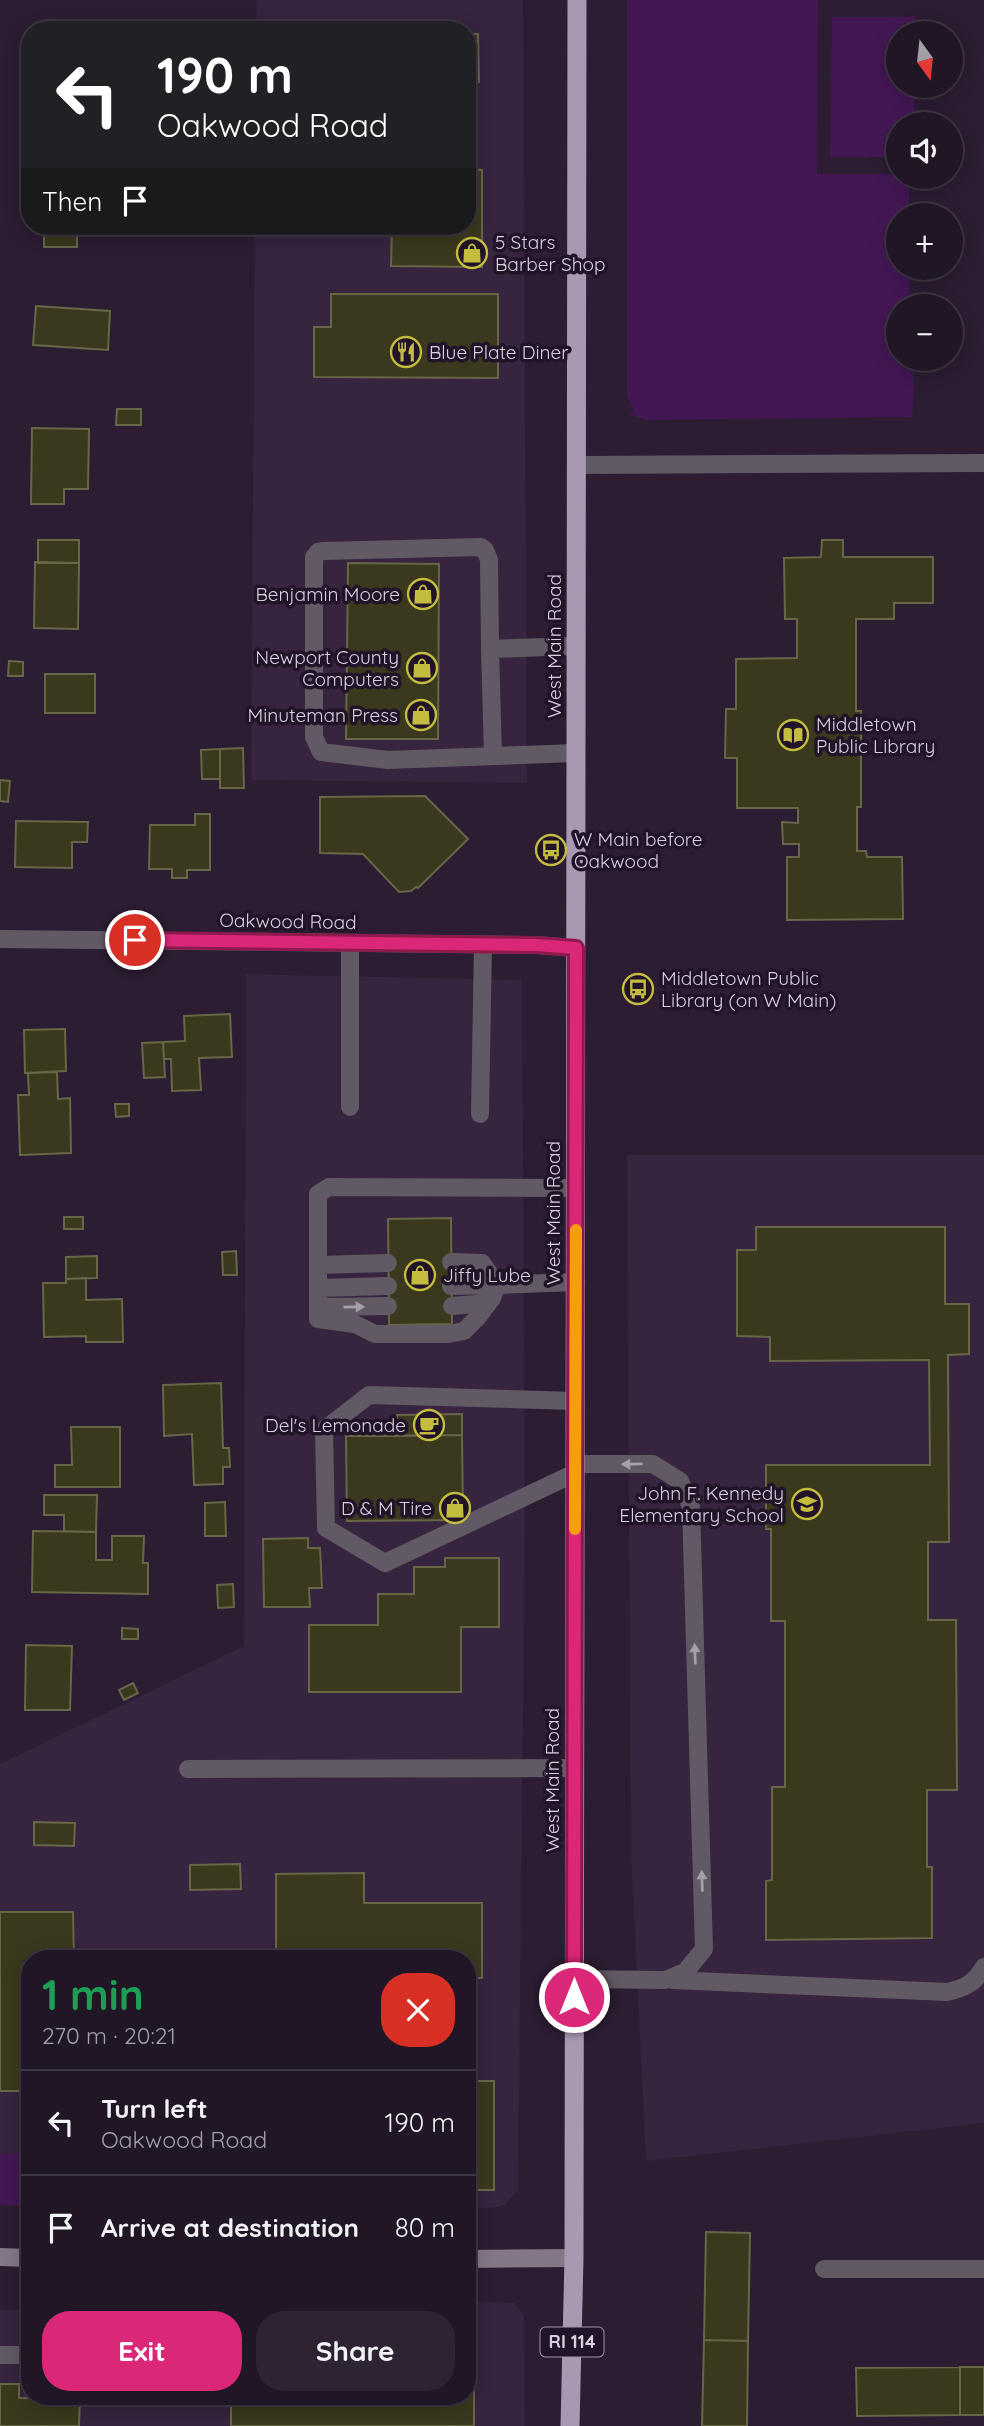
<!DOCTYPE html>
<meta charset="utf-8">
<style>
:root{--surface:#211626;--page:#2d2332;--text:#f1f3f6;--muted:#a29fa7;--line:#3e3543;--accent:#db2777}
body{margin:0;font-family:Quicksand,sans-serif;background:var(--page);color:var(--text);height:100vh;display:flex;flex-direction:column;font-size:26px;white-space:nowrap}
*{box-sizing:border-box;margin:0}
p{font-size:23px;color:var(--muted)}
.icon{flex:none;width:38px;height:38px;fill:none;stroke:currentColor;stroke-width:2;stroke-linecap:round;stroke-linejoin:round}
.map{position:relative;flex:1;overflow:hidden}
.sheet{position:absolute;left:21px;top:1950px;width:455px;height:455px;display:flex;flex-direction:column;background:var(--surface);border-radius:28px;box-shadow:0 4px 18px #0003,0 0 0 2px var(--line)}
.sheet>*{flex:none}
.guide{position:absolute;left:21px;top:21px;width:455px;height:214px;border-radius:28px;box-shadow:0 4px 18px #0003,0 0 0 2px var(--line);background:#202124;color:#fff;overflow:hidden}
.needle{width:46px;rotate:165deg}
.buttons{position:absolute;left:886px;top:21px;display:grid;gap:14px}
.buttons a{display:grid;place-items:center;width:77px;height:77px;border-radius:50%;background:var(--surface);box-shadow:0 4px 18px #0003,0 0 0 2px var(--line);font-size:35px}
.pin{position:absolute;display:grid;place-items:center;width:60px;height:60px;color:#fff;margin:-30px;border:4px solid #fff;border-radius:50%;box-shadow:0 2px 7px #0007}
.me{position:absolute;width:77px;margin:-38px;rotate:0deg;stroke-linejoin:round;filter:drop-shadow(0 0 5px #0008)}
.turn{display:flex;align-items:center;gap:24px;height:147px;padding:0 21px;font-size:32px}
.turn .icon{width:91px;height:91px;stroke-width:2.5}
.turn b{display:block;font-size:49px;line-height:60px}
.then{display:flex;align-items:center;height:66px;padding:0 21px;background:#0003;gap:14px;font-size:26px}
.round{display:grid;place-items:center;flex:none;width:74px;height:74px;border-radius:28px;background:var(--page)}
.head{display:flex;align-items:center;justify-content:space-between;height:119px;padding:0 21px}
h1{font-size:42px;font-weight:800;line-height:52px;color:#1e9e55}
.action{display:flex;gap:14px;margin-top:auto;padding:14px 21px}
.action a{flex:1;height:80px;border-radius:28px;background:var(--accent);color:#fff;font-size:28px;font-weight:800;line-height:80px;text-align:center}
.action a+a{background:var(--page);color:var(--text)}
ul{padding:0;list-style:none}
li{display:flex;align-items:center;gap:21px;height:105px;padding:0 21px;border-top:2px solid var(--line)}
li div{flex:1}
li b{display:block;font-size:26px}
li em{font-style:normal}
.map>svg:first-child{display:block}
</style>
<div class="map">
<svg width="984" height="2426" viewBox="0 0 984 2426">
<rect width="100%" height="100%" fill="#2c1d32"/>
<path fill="#37243f" d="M257 0H523L527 783 251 780 255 226H467V30H256Z
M246 974 522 980 525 1515 518 2190 506 2204 497 2207 467 2209V1958H30V2206L0 2205V1764L244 1646Z
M627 1155H984V2123L646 2161 631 1853Z
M490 2302 515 2303 524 2316 525 2426H0V2310H30V2396H467V2303Z"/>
<path fill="#431754" d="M627 0H818L817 174H898V177H909V215H898V268H909L910 306H898V359H912L914 391 912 417 647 420 630 415 634 409 627 397Z
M832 17H915V33H898V86H914V124H898V157H830Z
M0 2154H30V2206L0 2205Z"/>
<path fill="#3a391d" stroke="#676649" stroke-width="2" d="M379 25H406V30H379Z
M467 34H478L479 82H467Z
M22 43 30 44V116H22Z
M467 169 482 170V267L391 266 392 226H467Z
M44 226H96V232H77V247H44Z
M331 294H498V378L314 377V327H331Z
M36 306 110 311 108 350 33 345Z
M117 409H141V425H116Z
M32 428 89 429 88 489H64V504H31Z
M38 540H79V563H38Z
M822 540H843V557H933V603H894V619H856V711H861V807H857V851H866L867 857H902L903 919 787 920V857H799V844H783L782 822 798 823V808H737V758H725L726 709H736V659L797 658V619H785L784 558 821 557Z
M35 562 79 563 78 629 34 628Z
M348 563 439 564 438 739H346Z
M9 661 23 662V676H8Z
M45 674H95V713H45Z
M243 748 244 788H220V749Z
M220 749V779H202L201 750Z
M0 780 10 781 8 802 0 801Z
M425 796 468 839 418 888 416 887 411 891 399 892 363 854 320 853V797Z
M195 814H210V870H187V878H172V869H149L150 825H195Z
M16 821 88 822 87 842H72V868L15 867Z
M230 1014 232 1057 199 1058 201 1090 172 1091 171 1059H164L163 1042 185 1041 184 1016Z
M65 1029 66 1071 25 1073 24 1030Z
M163 1042 165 1077 144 1078 142 1043Z
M57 1072 58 1099 70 1098 71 1153 20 1155 18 1095H29L28 1073Z
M115 1104H129V1116L116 1117Z
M64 1217H83V1229H64Z
M451 1218 452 1324 389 1325 388 1219Z
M756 1227H945V1304H969V1354L948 1355 949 1542H928V1620H956L957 1790H927V1867H932V1938L766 1940V1881L772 1880V1787H785V1621H771V1529H766V1465H930L929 1360 770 1361V1337L737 1336V1250H756Z
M236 1251 237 1275H223L222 1252Z
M97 1256V1278L66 1279V1257Z
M86 1278V1300L122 1299 123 1342H86V1336L44 1337 43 1283H66V1279Z
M221 1383 223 1448H229L230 1467H223V1484L194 1485 192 1434 164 1436 163 1385Z
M462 1414V1435L397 1436V1415Z
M71 1427H120V1487H55V1465H72Z
M462 1435 463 1520 347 1521 346 1436Z
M44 1495H97L96 1532 64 1531V1515H44Z
M225 1502 226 1536H205V1503Z
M33 1531 96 1532V1560H112V1536H144L143 1563H148V1594L32 1592Z
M308 1538V1548H320L322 1588H309L310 1607H264L263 1539Z
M445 1558H499V1627H461V1692H309V1625H378V1594H414V1567H445Z
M233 1584 234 1607 218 1608 217 1585Z
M122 1628 138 1629V1639H122Z
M26 1645 72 1646 70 1710H25Z
M133 1683 138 1693 124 1700 119 1690Z
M34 1822 75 1823 74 1846 34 1845Z
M240 1864 241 1889 190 1890V1865Z
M364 1873V1903H482V1978H467V1958H276V1874Z
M0 1912H73L74 1958H30V2091H0Z
M467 2081H494V2190H467Z
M706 2232 750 2233 748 2341 704 2340Z
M467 2340H474V2426H231V2396H467Z
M704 2340 748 2341 747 2426H702Z
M960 2367H984V2415H960Z
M960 2367V2415L857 2416 856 2368Z
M0 2384H19V2398H80L79 2426H0Z"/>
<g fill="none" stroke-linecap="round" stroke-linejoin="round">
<path stroke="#615964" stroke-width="18" d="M577 465 984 463
M490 649 493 756
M576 753 388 760 321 752 314 737V557L318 552 324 551 481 547 485 550 489 560 490 649 576 646
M350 1107V943
M480 1114 483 945
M576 1188 329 1187 318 1194V1319L355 1324 375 1334H448L464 1331 477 1318 492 1298 497 1285 576 1282
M451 1262 482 1263 497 1285
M319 1265 388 1263
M451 1286 497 1285
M319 1288 388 1286
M452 1306 488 1303
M319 1307 388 1306
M575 1401 369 1395 324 1430 326 1528 385 1563 575 1473
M188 1769 575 1768
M574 1979 665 1980 685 1972 704 1949 691 1507 680 1481 653 1464H575
M672 1980 947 1992C965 1988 975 1983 984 1967
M824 2269H984
M0 2355H30"/>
<path stroke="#615964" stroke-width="18" d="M0 939 536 945 576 948"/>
<path stroke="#837788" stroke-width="18" d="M0 2257 30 2258
M467 2259 574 2258"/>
<path stroke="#a998b2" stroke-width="19" d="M570 2426 574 2258 577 0"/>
</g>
<defs><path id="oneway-solid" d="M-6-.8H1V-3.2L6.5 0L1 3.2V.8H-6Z" transform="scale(1.75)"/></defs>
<g fill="#a89fad">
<use href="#oneway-solid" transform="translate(354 1307) rotate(-1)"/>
<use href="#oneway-solid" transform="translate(632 1464) rotate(179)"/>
<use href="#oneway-solid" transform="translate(695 1654) rotate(-92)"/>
<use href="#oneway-solid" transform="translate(702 1881) rotate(-92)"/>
</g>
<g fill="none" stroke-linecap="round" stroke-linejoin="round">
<g stroke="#8e194d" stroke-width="18">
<path id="route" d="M135 940 536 945 576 948 574 1997"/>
</g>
<use href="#route" stroke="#db2777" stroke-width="12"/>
<path stroke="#f59e0b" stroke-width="12" d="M575 1529 576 1230"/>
</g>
<defs>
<g id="shop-ring" transform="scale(1.575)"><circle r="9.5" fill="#221428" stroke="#c4bc3e" stroke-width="1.5"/><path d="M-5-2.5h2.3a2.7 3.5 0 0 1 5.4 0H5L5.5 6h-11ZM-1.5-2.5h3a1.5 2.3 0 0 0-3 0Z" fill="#c4bc3e"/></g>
<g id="restaurant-ring" transform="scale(1.575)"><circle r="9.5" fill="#221428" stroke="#c4bc3e" stroke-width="1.5"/><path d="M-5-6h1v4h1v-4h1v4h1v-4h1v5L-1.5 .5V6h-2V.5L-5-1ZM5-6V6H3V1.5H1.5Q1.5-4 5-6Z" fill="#c4bc3e"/></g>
<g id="library-ring" transform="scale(1.575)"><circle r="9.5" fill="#221428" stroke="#c4bc3e" stroke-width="1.5"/><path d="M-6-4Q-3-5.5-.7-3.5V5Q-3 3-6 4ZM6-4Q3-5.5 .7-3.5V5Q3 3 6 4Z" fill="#c4bc3e"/></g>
<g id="bus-ring" transform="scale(1.575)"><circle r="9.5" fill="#221428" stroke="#c4bc3e" stroke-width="1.5"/><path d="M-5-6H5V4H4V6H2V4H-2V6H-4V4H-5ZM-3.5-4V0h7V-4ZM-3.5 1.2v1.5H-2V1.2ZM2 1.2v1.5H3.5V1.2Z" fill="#c4bc3e"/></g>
<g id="cafe-ring" transform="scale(1.575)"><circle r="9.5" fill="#221428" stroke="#c4bc3e" stroke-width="1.5"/><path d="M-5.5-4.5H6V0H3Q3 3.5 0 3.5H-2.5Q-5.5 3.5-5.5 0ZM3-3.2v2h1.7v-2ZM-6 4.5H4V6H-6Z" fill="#c4bc3e"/></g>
<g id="school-ring" transform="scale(1.575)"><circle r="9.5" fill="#221428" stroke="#c4bc3e" stroke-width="1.5"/><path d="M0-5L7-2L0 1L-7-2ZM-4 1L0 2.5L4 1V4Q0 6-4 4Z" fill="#c4bc3e"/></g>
</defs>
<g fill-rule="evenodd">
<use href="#shop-ring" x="472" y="253"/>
<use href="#restaurant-ring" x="406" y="352"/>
<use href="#shop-ring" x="423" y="594"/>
<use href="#shop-ring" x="422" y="668"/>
<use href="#shop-ring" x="421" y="715"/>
<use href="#library-ring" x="793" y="735"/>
<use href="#bus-ring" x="551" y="850"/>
<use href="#bus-ring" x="638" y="989"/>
<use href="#shop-ring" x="420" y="1275"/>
<use href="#cafe-ring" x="429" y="1425"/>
<use href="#school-ring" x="807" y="1504"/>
<use href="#shop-ring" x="455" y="1508"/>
</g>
<g text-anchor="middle" stroke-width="7" stroke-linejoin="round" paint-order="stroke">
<rect fill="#221428" stroke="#a196a7" stroke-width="2" x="540.5" y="2327.5" width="63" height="29" rx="5"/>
<g font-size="18" font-weight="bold" fill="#d8cedd">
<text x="572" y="2348">RI 114</text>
</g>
<g font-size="19" fill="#d8cedd" stroke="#221428" text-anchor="start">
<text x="495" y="249">5 Stars<tspan x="495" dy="22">Barber Shop</tspan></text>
<text x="429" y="359">Blue Plate Diner</text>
<text x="400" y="601" text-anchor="end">Benjamin Moore</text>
<text x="399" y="664" text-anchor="end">Newport County<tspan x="399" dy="22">Computers</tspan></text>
<text x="398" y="722" text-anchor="end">Minuteman Press</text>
<text x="816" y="731">Middletown<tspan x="816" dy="22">Public Library</tspan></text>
<text x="574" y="846">W Main before<tspan x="574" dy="22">Oakwood</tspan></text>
<text x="661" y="985">Middletown Public<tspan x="661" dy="22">Library (on W Main)</tspan></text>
<text x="443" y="1282">Jiffy Lube</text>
<text x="406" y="1432" text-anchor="end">Del's Lemonade</text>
<text x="784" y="1500" text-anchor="end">John F. Kennedy<tspan x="784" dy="22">Elementary School</tspan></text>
<text x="432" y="1515" text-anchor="end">D &amp; M Tire</text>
</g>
<g font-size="19" fill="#d8cedd" stroke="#221428">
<text transform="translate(554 646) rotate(-90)" y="7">West Main Road</text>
<text transform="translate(288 921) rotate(1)" y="7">Oakwood Road</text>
<text transform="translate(553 1213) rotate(-90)" y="7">West Main Road</text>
<text transform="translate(552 1780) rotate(-90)" y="7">West Main Road</text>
</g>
</g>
</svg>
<div class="buttons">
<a><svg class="needle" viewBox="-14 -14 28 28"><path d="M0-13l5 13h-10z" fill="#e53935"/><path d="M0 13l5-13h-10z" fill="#a29fa7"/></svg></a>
<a><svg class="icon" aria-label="sound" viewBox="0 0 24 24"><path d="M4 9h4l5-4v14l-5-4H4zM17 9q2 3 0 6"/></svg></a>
<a>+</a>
<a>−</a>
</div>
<div class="pin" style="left:135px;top:940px;background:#d93025"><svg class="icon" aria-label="arrive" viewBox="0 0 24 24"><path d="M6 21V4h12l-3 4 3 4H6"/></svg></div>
<svg class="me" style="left:574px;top:1997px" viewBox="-20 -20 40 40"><circle r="17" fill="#db2777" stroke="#fff" stroke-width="3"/><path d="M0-11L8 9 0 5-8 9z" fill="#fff"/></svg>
<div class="guide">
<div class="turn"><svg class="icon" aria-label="left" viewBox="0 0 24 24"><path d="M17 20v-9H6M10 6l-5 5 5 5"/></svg><div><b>190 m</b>Oakwood Road</div></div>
<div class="then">Then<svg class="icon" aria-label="arrive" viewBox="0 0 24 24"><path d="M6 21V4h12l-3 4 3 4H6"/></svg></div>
</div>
<section class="sheet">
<div class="head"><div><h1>1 min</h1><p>270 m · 20:21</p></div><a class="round" style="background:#d93025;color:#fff"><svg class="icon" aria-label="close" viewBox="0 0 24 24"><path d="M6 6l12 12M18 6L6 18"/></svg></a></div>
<ul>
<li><svg class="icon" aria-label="left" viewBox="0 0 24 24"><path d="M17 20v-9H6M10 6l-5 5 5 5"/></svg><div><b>Turn left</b><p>Oakwood Road</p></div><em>190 m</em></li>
<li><svg class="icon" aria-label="arrive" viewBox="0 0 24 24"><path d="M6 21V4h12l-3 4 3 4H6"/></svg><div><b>Arrive at destination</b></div><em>80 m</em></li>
</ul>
<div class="action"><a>Exit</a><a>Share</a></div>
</section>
</div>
